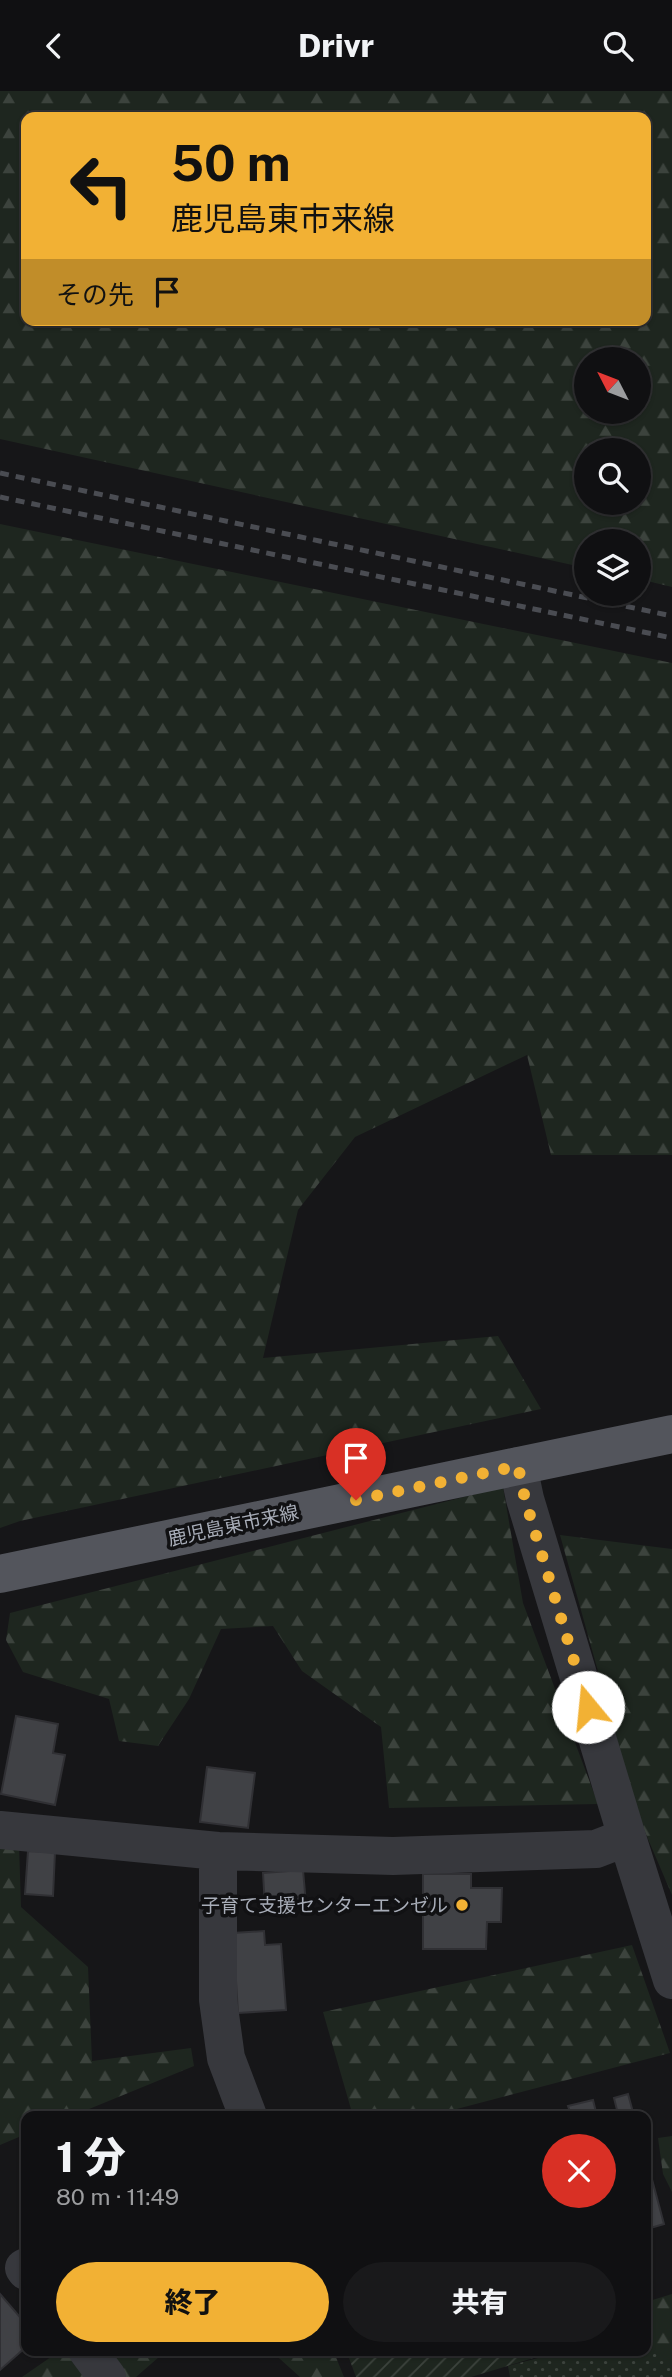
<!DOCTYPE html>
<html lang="ja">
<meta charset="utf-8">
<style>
:root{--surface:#101012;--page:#19191b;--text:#f1f3f6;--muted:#9c9d9f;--line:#303032;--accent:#f2b134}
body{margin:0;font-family:"Public Sans","Noto Sans JP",sans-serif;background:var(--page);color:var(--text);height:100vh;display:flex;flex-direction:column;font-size:26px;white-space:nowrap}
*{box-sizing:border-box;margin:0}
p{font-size:23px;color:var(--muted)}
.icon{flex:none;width:38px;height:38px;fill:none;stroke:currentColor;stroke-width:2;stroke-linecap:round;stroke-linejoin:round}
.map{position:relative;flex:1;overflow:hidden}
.side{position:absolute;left:21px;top:2020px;width:630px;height:245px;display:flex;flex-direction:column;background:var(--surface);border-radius:14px;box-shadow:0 2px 5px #0004,0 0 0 2px var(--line)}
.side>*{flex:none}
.banner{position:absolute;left:21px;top:21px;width:630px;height:214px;border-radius:14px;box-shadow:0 2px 5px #0004,0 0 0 2px var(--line);background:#f2b134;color:#111;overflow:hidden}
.needle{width:46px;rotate:312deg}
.tools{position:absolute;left:574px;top:256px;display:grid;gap:14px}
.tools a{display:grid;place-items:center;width:77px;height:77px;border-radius:50%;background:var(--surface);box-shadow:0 2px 5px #0004,0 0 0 2px var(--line);font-size:35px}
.pin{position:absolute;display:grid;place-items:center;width:60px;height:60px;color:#fff;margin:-72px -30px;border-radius:50% 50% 50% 0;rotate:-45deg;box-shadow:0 0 7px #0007}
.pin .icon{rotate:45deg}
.me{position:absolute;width:77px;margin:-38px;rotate:343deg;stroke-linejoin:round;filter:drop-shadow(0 0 5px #0008)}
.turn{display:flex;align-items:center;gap:24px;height:147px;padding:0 35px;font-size:32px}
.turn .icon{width:91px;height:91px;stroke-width:2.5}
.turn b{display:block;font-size:49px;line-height:60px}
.then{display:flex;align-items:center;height:66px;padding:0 35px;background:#0003;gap:14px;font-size:26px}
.round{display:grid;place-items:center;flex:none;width:74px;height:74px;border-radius:37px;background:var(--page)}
.overview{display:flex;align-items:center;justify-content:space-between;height:119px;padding:0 35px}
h1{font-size:42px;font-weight:800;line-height:52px}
.cta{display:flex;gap:14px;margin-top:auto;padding:14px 35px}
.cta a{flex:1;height:80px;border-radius:42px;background:var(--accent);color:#111;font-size:28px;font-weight:800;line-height:80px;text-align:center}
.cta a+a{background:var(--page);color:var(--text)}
header{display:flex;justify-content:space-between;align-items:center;height:91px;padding:0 35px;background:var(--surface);font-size:32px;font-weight:800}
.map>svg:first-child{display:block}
</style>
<header><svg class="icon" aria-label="back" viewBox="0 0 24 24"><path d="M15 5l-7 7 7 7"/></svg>Drivr<svg class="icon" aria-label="search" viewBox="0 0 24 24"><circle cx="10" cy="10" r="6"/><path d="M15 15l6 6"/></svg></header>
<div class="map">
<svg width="672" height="2286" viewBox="0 0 672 2286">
<defs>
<pattern id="grass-dots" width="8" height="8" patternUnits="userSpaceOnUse" patternTransform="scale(1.75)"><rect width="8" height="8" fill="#1e261f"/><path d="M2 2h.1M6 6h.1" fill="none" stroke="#3c433d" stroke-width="1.8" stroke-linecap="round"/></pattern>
<pattern id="forest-firs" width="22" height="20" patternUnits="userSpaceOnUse" patternTransform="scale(1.75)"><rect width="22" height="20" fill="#1e261f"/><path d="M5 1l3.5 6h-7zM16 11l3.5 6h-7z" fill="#3c433d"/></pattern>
<pattern id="garden-furrows" width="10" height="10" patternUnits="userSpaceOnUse" patternTransform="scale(1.75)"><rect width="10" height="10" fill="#1e261f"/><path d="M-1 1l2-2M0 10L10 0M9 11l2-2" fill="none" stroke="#3c433d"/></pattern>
</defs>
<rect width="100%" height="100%" fill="#161618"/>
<path fill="url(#grass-dots)" d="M672 2232V2286H510L508 2275 568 2259H646V2239Z"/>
<path fill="url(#forest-firs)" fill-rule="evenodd" d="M0 0H672V496L639 488V450H586V477L0 348ZM26 26H646V229H26ZM586 268H639V320H586ZM586 359H639V411H586Z
M0 433 672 572V1064H551L527 964 355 1046 298 1119 263 1267 498 1245 541 1318 20 1430 0 1437Z
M503 1396 523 1512 598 1713 389 1717 381 1636 302 1580 273 1535 221 1538 189 1608 158 1655 119 1650 109 1608 23 1581 6 1549 10 1522Z
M560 1444 672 1458V1804L639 1727Z
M0 1751 19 1754 21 1816 88 1876 92 1970 191 1957 194 1975 72 2025H26V2043L0 2054Z
M632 1854 670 1962 430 2025H353L323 1921Z
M672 2045V2101L663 2083 658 2047Z
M672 2203V2267H664L646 2251V2211Z
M61 2259H79L99 2286H22Z
M97 2259H167L136 2286H117Z
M270 2259H333L344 2286H300Z"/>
<path fill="url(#garden-furrows)" d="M346 2259H540V2265L471 2286H356Z"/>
<path fill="#404145" stroke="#303034" stroke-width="2" d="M16 1625 58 1633 53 1662 65 1664 55 1714 1 1703Z
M207 1676 255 1682 248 1737 200 1731Z
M28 1760 55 1761 53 1805 25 1803Z
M303 1779 306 1813 265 1816 263 1782Z
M423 1783H471V1797H502L501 1831H487L486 1858H423Z
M264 1840 265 1854 281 1853 286 1919 238 1922 233 1842Z
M628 2003 634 2025H608L617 2019 614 2007Z
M593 2009 597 2025H557L570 2021 568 2015Z
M646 2066 664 2133 647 2138 646 2134Z
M0 2203 26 2233V2256L0 2279Z"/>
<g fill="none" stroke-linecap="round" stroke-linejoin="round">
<path stroke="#37383d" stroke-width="38" d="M518 1375 525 1408 627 1746
M0 1739 218 1760 393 1765 596 1758 627 1746 672 1889
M218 1760V1909L226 1967 248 2025
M26 2176 24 2177 26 2180
M87 2259 107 2286"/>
<path stroke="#53555c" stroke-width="38" d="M0 1483 672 1343"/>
<path stroke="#4a4c52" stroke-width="5" stroke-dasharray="9 7" stroke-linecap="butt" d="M0 382 672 525
M0 406 672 547"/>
</g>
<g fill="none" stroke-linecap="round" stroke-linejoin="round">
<path stroke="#f2b134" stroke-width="12" stroke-dasharray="0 21.6" d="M356 1409 518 1375 525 1408 588 1616"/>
</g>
<circle fill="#f2b134" stroke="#111113" stroke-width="2.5" cx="462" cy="1814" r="7"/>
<g text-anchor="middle" stroke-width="7" stroke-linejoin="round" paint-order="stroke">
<g font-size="19" fill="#a8adb8" stroke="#111113">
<text transform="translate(233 1434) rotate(-12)" y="7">鹿児島東市来線</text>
</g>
<g font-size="19" fill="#a8adb8" stroke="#111113" text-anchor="end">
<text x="448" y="1821">子育て支援センターエンゼル</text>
</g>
</g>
</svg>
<div class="tools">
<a><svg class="needle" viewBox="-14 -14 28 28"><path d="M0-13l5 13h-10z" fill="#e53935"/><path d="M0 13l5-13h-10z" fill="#9c9d9f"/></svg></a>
<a><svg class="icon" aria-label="search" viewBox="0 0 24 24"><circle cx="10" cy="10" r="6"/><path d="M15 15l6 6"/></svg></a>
<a><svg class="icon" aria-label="layers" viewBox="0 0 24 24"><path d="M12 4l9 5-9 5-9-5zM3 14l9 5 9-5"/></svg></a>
</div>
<div class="pin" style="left:356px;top:1409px;background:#d93025"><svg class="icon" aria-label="arrive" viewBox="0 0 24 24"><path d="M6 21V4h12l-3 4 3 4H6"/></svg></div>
<svg class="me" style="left:588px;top:1616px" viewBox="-20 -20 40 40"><circle r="19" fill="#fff"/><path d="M0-13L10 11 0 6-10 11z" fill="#f2b134"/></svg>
<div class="banner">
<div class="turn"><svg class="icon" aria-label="left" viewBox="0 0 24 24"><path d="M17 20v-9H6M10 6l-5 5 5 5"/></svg><div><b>50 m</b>鹿児島東市来線</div></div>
<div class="then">その先<svg class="icon" aria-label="arrive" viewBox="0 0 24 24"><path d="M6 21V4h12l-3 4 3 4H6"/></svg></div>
</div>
<section class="side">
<div class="overview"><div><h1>1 分</h1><p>80 m · 11:49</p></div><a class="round" style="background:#d93025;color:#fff"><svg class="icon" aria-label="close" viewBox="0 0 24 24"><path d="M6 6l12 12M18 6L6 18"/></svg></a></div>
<div class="cta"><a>終了</a><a>共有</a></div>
</section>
</div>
